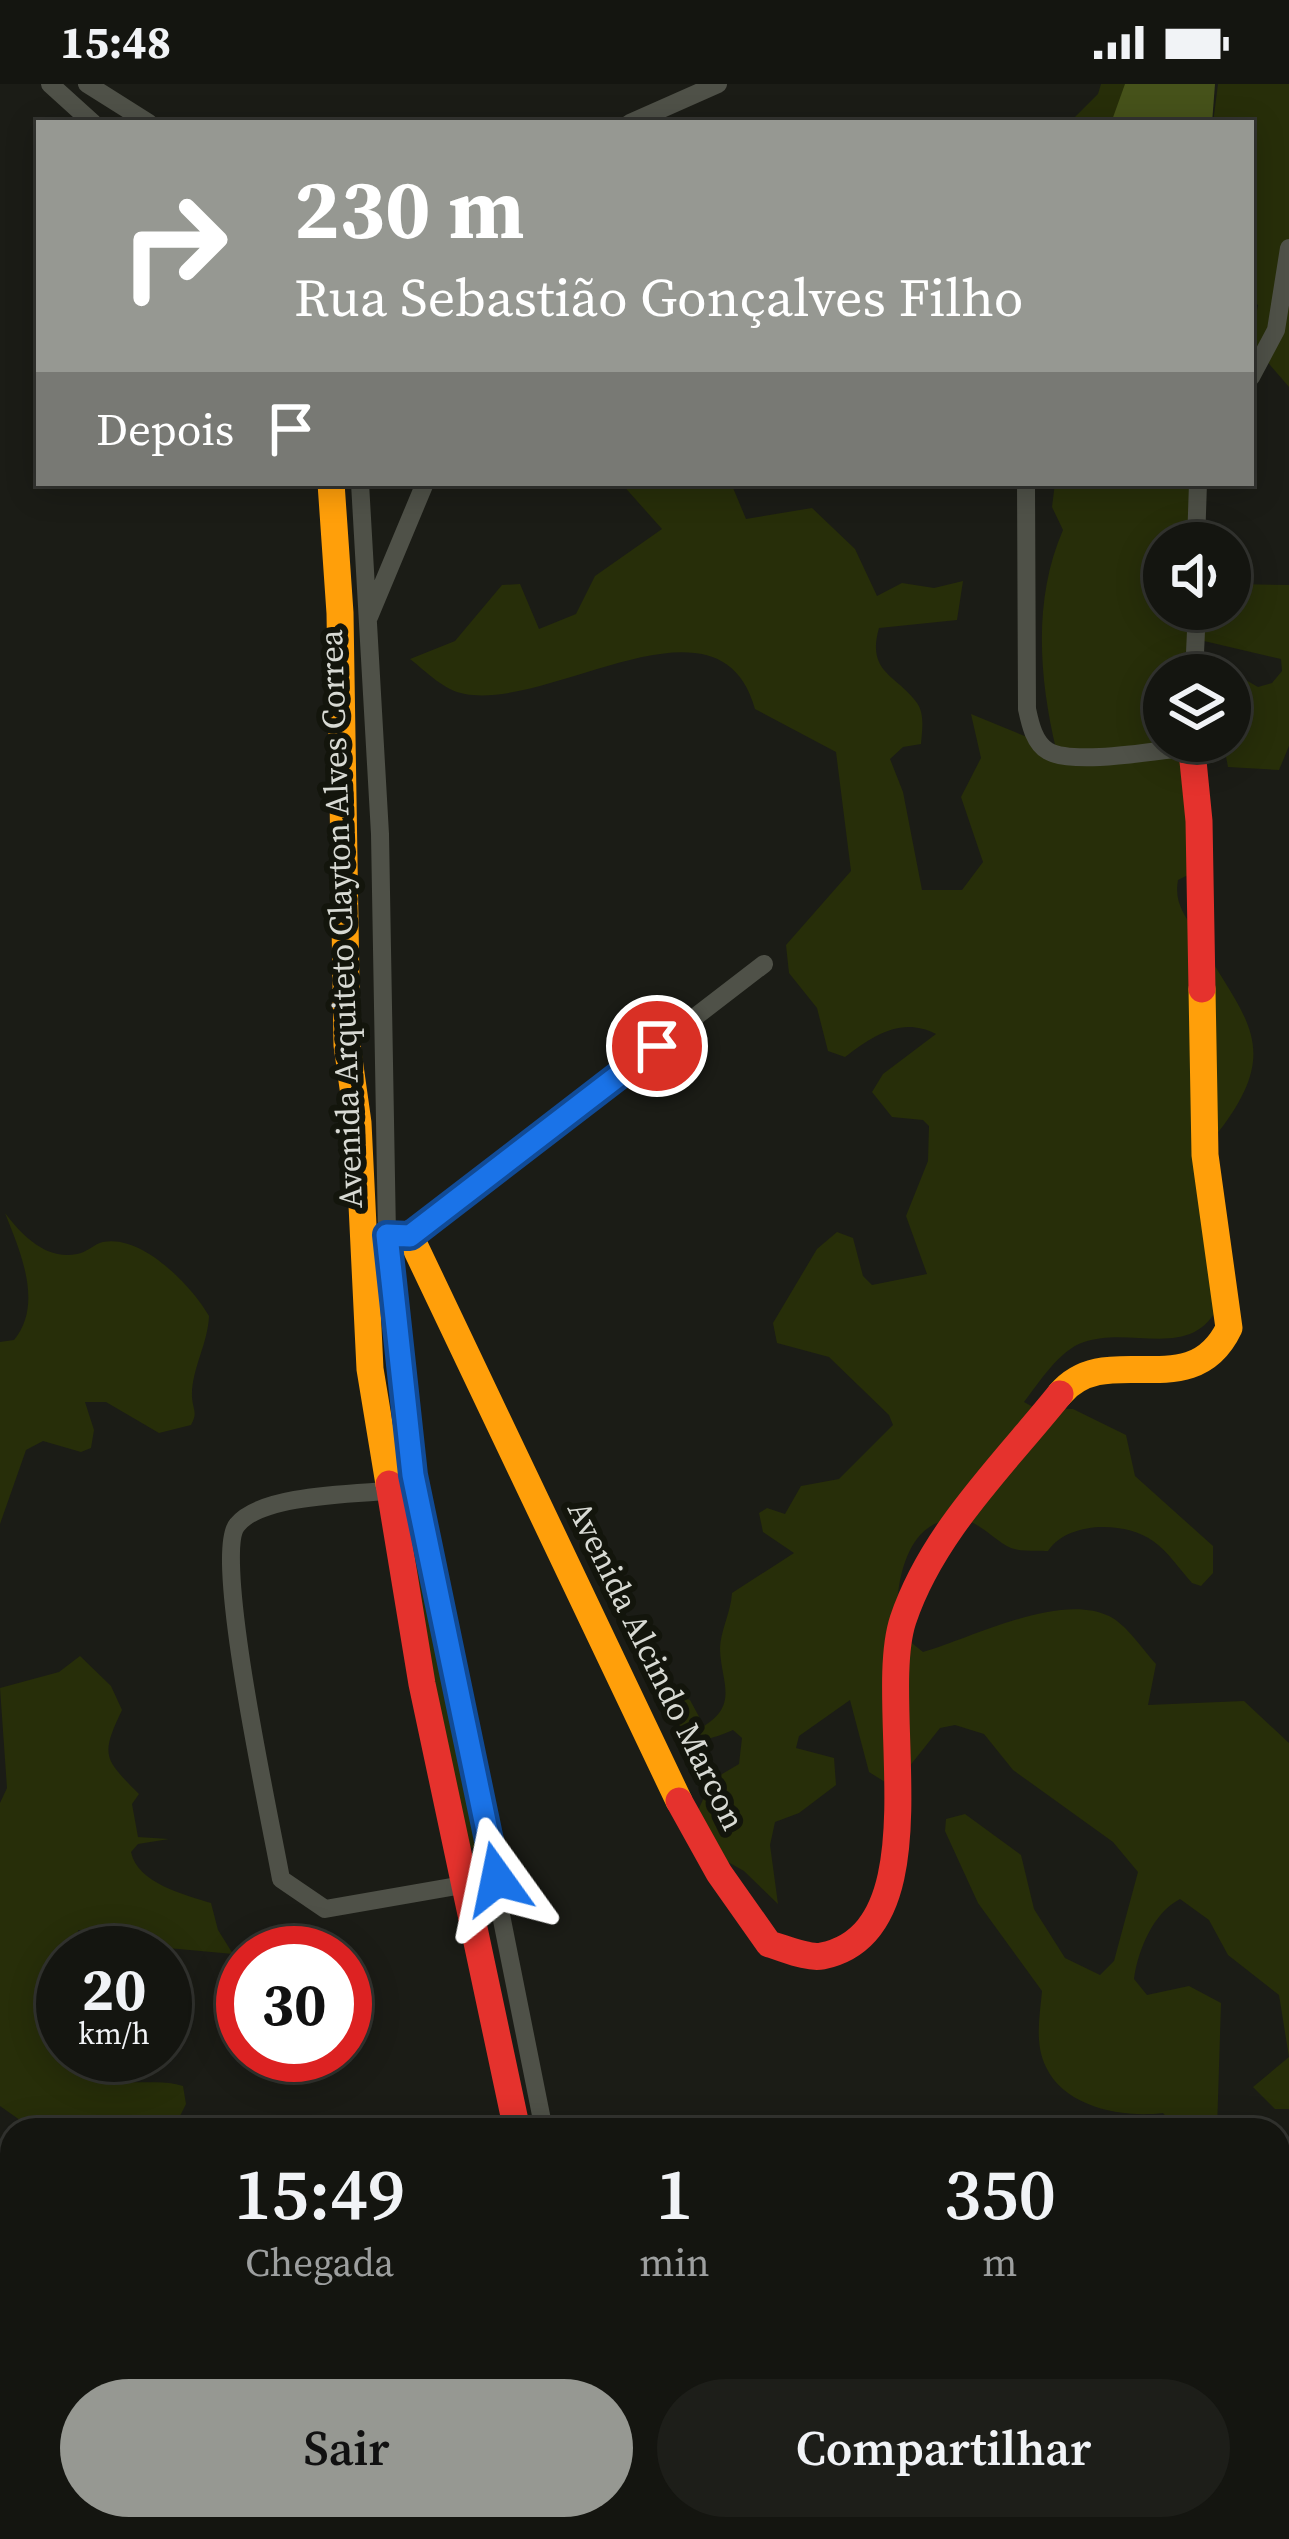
<!DOCTYPE html>
<html lang="pt">
<meta charset="utf-8">
<style>
:root{--surface:#141510;--page:#1d1e19;--text:#f1f3f6;--muted:#9d9f9f;--line:#333430;--accent:#969892}
body{margin:0;font-family:"Source Serif 4",serif;background:var(--page);color:var(--text);height:100vh;display:flex;flex-direction:column;font-size:45px;white-space:nowrap}
*{box-sizing:border-box;margin:0}
p{font-size:39px;color:var(--muted)}
.icon{flex:none;width:66px;height:66px;fill:none;stroke:currentColor;stroke-width:2;stroke-linecap:round;stroke-linejoin:round}
.map{position:relative;flex:1;overflow:hidden}
.details{position:absolute;left:0px;top:2034px;width:1290px;height:423px;display:flex;flex-direction:column;background:var(--surface);border-radius:36px 36px 0 0;box-shadow:0 6px 30px #0003,0 0 0 3px var(--line)}
.details>*{flex:none}
.guide{position:absolute;left:36px;top:36px;width:1218px;height:366px;border-radius:0px;box-shadow:0 6px 30px #0003,0 0 0 3px var(--line);background:#969892;color:#fff;overflow:hidden}
.buttons{position:absolute;left:1143px;top:438px;display:grid;gap:24px}
.buttons a{display:grid;place-items:center;width:108px;height:108px;border-radius:50%;background:var(--surface);box-shadow:0 6px 30px #0003,0 0 0 3px var(--line);font-size:60px}
.speed{position:absolute;left:36px;top:1842px;display:flex;gap:24px;font-size:60px;font-weight:700;text-align:center}
.speed>*{display:grid;place-content:center;width:156px;height:156px;border-radius:50%;background:var(--surface);box-shadow:0 6px 30px #0003,0 0 0 3px var(--line);line-height:1}
.speed small{font-size:30px;font-weight:400}
.speed .limit{border:18px solid #d22;background:#fff;color:#111}
.pin{position:absolute;display:grid;place-items:center;width:102px;height:102px;color:#fff;margin:-51px;border:6px solid #fff;border-radius:50%;box-shadow:0 3px 12px #0007}
.me{position:absolute;width:132px;margin:-66px;rotate:348deg;stroke-linejoin:round;filter:drop-shadow(0 0 9px #0008)}
.turn{display:flex;align-items:center;gap:42px;height:252px;padding:0 60px;font-size:54px}
.turn .icon{width:156px;height:156px;stroke-width:2.5}
.turn b{display:block;font-size:84px;line-height:102px}
.then{display:flex;align-items:center;height:114px;padding:0 60px;background:#0003;gap:24px;font-size:45px}
.eta{display:flex;justify-content:space-evenly;align-items:center;height:204px;text-align:center}
.eta b{font-size:72px;font-weight:600;line-height:84px}
.action{display:flex;gap:24px;margin-top:auto;padding:24px 60px}
.action a{flex:1;height:138px;border-radius:72px;background:var(--accent);color:#111;font-size:48px;font-weight:600;line-height:138px;text-align:center}
.action a+a{background:var(--page);color:var(--text)}
.status{display:flex;justify-content:space-between;align-items:center;height:84px;padding:0 60px;background:var(--surface);direction:ltr}
.status svg{height:33px;fill:currentColor}
.map>svg:first-child{display:block}
</style>
<div class="status"><b>15:48</b><svg viewBox="0 0 49 12"><path d="M0 12V9h3v3zM5 12V6h3v6zM10 12V3h3v9zM15 12V0h3v12zM26 1h20v11H26zM47 4h2v5h-2z"/></svg></div>
<div class="map">
<svg width="1289" height="2455" viewBox="0 0 1289 2455">
<rect width="100%" height="100%" fill="#1b1c16"/>
<path fill="#272e09" d="M1101 0H1137L1127 39H1069L1098 10Z
M1218 0H1289V303L1251 259 1258 221 1251 216V39H1213Z
M621 399H731L746 435 812 424 855 465 877 512 902 499 934 504 963 497 957 536 879 544C866 589 897 591 917 619 925 630 922 647 921 660L903 663 890 675 903 708 922 806H962L983 778 961 713 981 674 971 630 1056 665C1039 593 1033 515 1063 446L1052 423 1055 399H1198L1199 459H1164V525H1230L1235 500 1289 501V662L1279 686 1228 683 1223 657H1230C1230 635 1227 611 1244 595L1258 603 1272 599 1282 587 1281 575 1204 557 1189 562 1172 591H1164V657H1185L1192 789 1178 796C1174 818 1184 830 1195 848 1243 936 1289 961 1213 1055L1220 1219C1193 1279 1133 1241 1084 1258 1059 1266 1039 1299 1024 1318L1035 1324 1073 1325 1126 1351 1135 1392 1213 1462V1489L1201 1502 1192 1499C1180 1486 1168 1467 1153 1457 1125 1437 1068 1437 1048 1467 1037 1466 1022 1468 1011 1464 995 1457 980 1438 963 1436 904 1428 893 1508 898 1548L923 1568C972 1554 1059 1508 1109 1532 1126 1540 1143 1566 1156 1580L1148 1621 1244 1617 1289 1659V2025H1275L1253 2003 1289 1973 1279 1911 1228 1871 1209 1836 1180 1815C1153 1829 1138 1866 1134 1895L1147 1911 1189 1902 1221 1919 1217 2046H1179L1163 2029C1124 2034 1065 2024 1046 1983 1034 1959 1040 1931 1042 1907L978 1819 945 1747 946 1735 965 1730 1021 1771 1034 1825 1065 1874 1100 1891 1114 1877 1138 1788 1113 1758 1013 1686 984 1650 955 1641 940 1644 893 1703 869 1688 850 1616 799 1652 796 1664 834 1674 836 1701 799 1729 775 1738 770 1761 778 1820 744 1787 712 1769 695 1733 712 1696 739 1680 742 1654 733 1646C685 1667 679 1654 664 1609L690 1616 704 1642C739 1620 721 1598 720 1565 720 1548 731 1528 732 1509L794 1469 763 1448 759 1429 767 1424 785 1430 801 1402 839 1395 893 1341 889 1331 829 1273 777 1259 773 1239 817 1165 837 1148 853 1154 863 1192 872 1201 927 1190 906 1132 928 1077 929 1042 923 1036 892 1033 872 1008 883 990 936 950C901 932 873 952 845 973L828 967 817 924 789 889 786 861 851 787 836 668 755 625C720 498 553 626 465 610 443 606 427 588 410 575L455 557 502 501 520 500 539 545 576 530 595 492 662 445Z
M5 1129C22 1151 45 1176 77 1170 86 1169 94 1160 103 1158 142 1150 191 1201 209 1232 208 1260 191 1286 192 1313 193 1327 198 1328 191 1341L159 1349 106 1318H85L94 1346 91 1364 81 1368 43 1357 26 1366 0 1440V1258L14 1256C44 1220 20 1167 5 1129Z
M405 1453H416L477 1761 465 1768Z
M80 1572 111 1602 122 1626C100 1672 104 1675 139 1710L132 1720 138 1753 169 1755 138 1760 131 1768C137 1799 185 1811 211 1819L218 1846 233 1870 157 1863 78 1846 77 1869H63V1971H96C113 2014 150 1990 183 2002L186 2020 173 2046H34L0 2022V1719L7 1704 0 1604 59 1588Z
M104 2445H260V2455H104Z"/>
<path fill="#46521a" d="M1125 0H1215L1212 39H1111Z"/>
<g fill="none" stroke-linecap="round" stroke-linejoin="round">
<path stroke="#4f5148" stroke-width="18" d="M50 0 93 39
M87 0 149 39
M630 39 718 0
M1251 293 1276 246 1289 164
M360 399 380 750 387 1151 397 1273 413 1391 544 2046
M1026 399 1027 625C1030 639 1034 659 1048 667 1074 682 1159 666 1191 663
M1196 459 1198 399
M369 533 425 399
M1194 591 1197 525
M399 1152H410L764 880
M388 1407C352 1410 260 1411 237 1441 212 1471 272 1743 281 1795L325 1825 497 1795
M1278 2264 1289 2245
M878 2445 888 2455
M1168 2455 1174 2445"/>
<path stroke="#ff9f0a" stroke-width="27" d="M331 399 340 529 347 961 358 1039 370 1285 389 1400
M410 1152 679 1717
M1060 1310C1107 1254 1191 1323 1229 1244L1205 1071 1202 905"/>
<path stroke="#e5322d" stroke-width="27" d="M1191 657 1199 737 1202 905
M389 1400 422 1600 517 2046
M679 1717 719 1789 769 1860C784 1864 808 1875 822 1872 944 1847 875 1621 903 1536 932 1449 1003 1381 1060 1310"/>
</g>
<g fill="none" stroke-linecap="round" stroke-linejoin="round">
<g stroke="#114b97" stroke-width="30">
<path id="route" d="M497 1795 413 1391 387 1151 410 1152 657 962"/>
</g>
<use href="#route" stroke="#1a73e8" stroke-width="21"/>
</g>
<g text-anchor="middle" stroke-width="12" stroke-linejoin="round" paint-order="stroke">
<g font-size="33" fill="#d8dad4" stroke="#13150c">
<text transform="translate(340 835) rotate(-92)" y="12">Avenida Arquiteto Clayton Alves Correa</text>
<text transform="translate(657 1581) rotate(64)" y="12">Avenida Alcindo Marcon</text>
</g>
</g>
</svg>
<div class="buttons">
<a><svg class="icon" aria-label="sound" viewBox="0 0 24 24"><path d="M4 9h4l5-4v14l-5-4H4zM17 9q2 3 0 6"/></svg></a>
<a><svg class="icon" aria-label="layers" viewBox="0 0 24 24"><path d="M12 4l9 5-9 5-9-5zM3 14l9 5 9-5"/></svg></a>
</div>
<div class="speed"><div>20<small>km/h</small></div><div class="limit">30</div></div>
<div class="pin" style="left:657px;top:962px;background:#d93025"><svg class="icon" aria-label="arrive" viewBox="0 0 24 24"><path d="M6 21V4h12l-3 4 3 4H6"/></svg></div>
<svg class="me" style="left:497px;top:1795px" viewBox="-20 -20 40 40"><path d="M0-17L14 15 0 8-14 15z" fill="#1a73e8" stroke="#fff" stroke-width="4"/></svg>
<div class="guide">
<div class="turn"><svg class="icon" aria-label="right" viewBox="0 0 24 24"><path d="M7 20v-9h11M14 6l5 5-5 5"/></svg><div><b>230 m</b>Rua Sebastião Gonçalves Filho</div></div>
<div class="then">Depois<svg class="icon" aria-label="arrive" viewBox="0 0 24 24"><path d="M6 21V4h12l-3 4 3 4H6"/></svg></div>
</div>
<section class="details">
<div class="eta">
<div><b>15:49</b><p>Chegada</p></div>
<div><b>1</b><p>min</p></div>
<div><b>350</b><p>m</p></div>
</div>
<div class="action"><a>Sair</a><a>Compartilhar</a></div>
</section>
</div>
